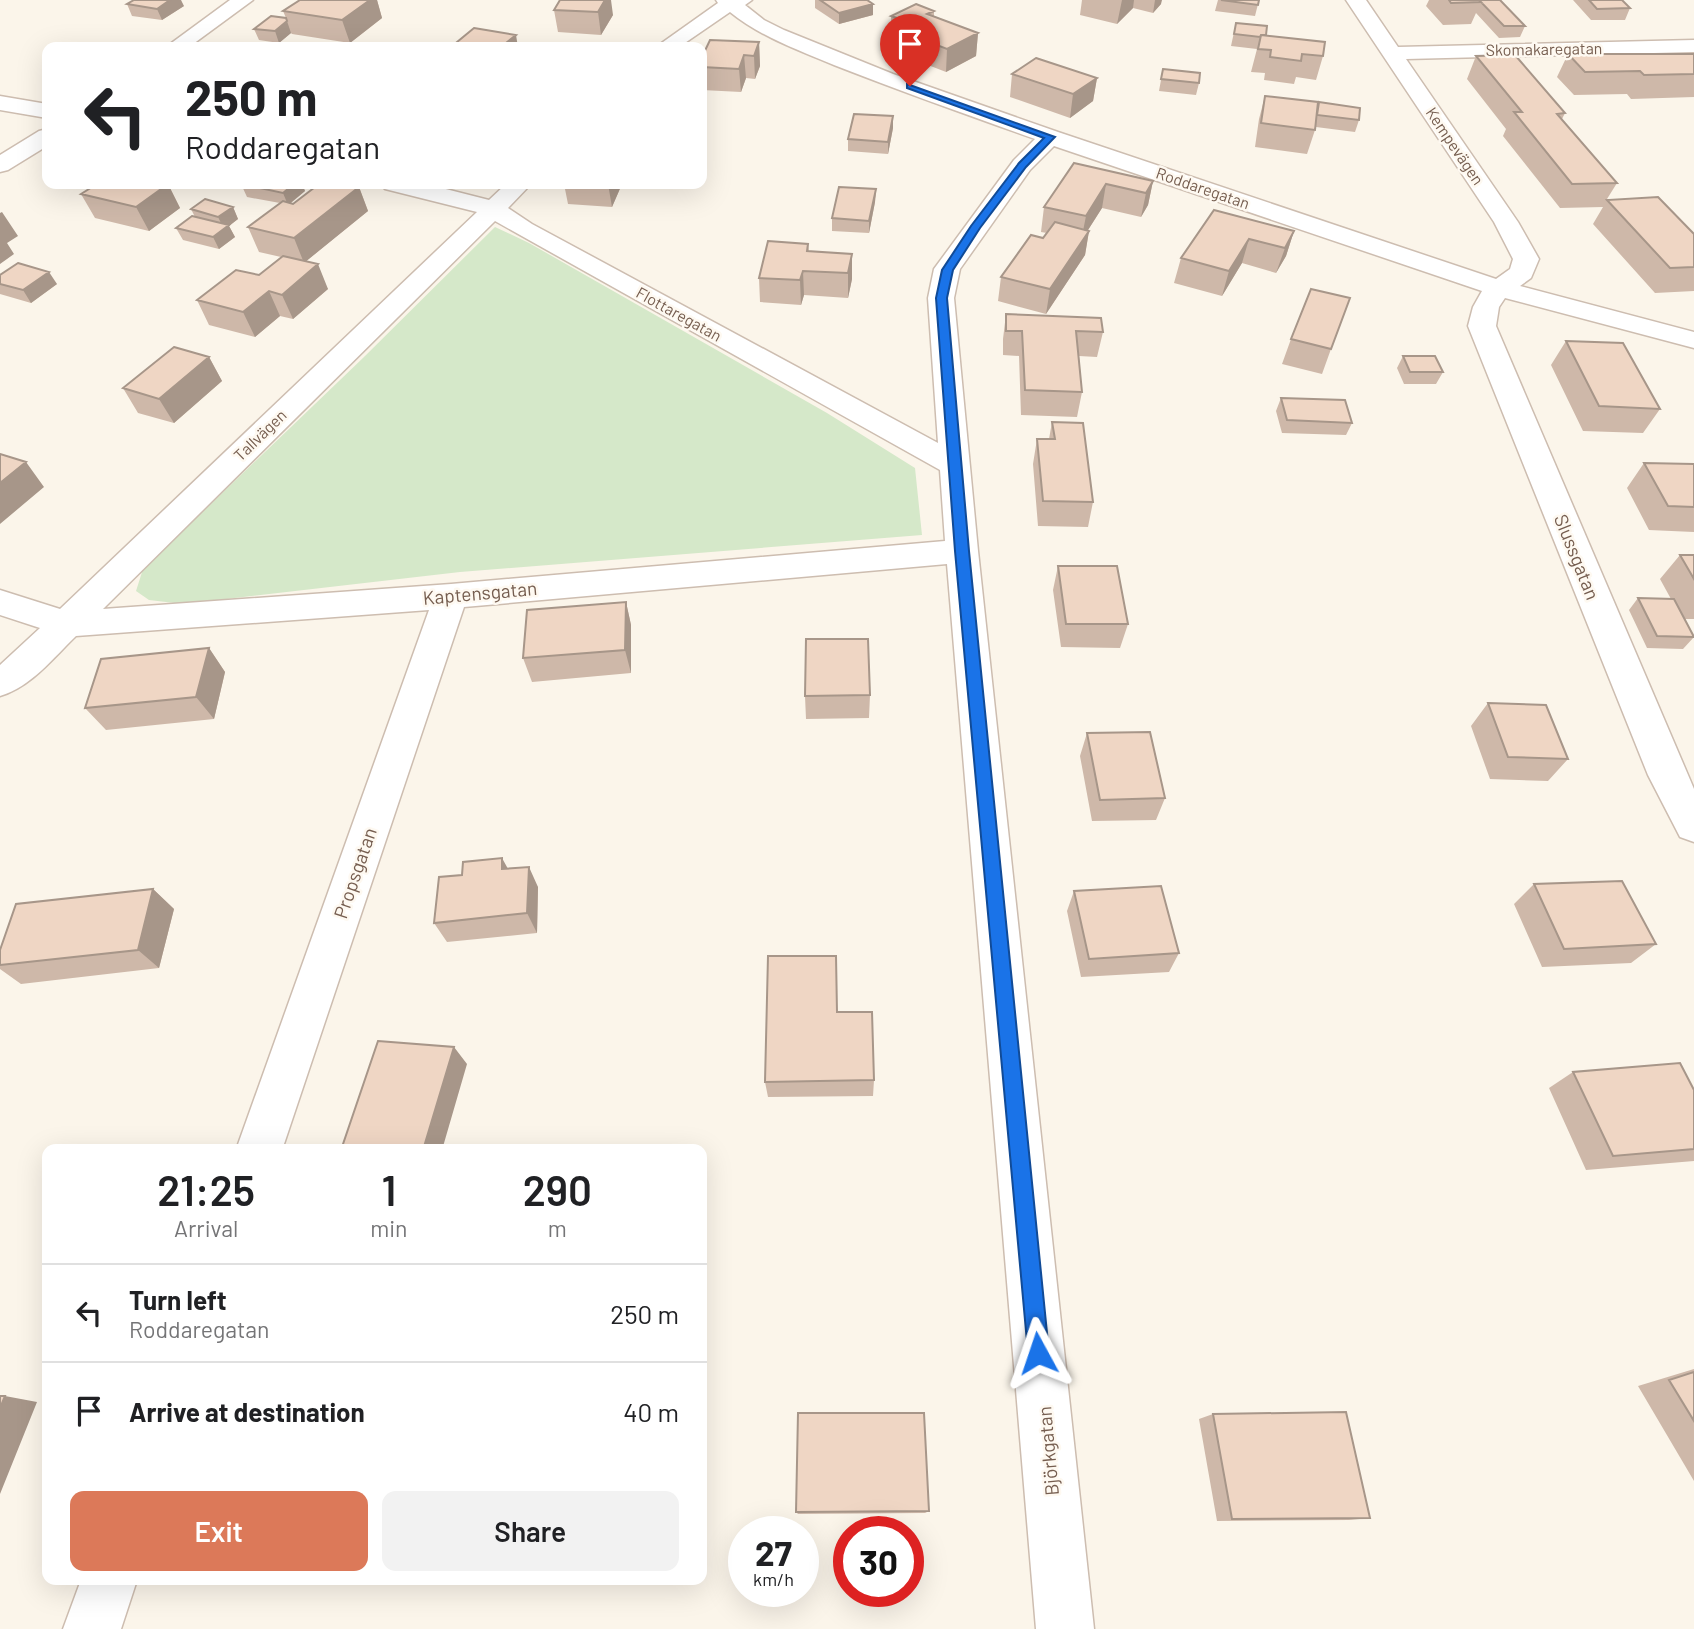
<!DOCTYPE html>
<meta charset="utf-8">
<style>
:root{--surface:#fff;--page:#f2f2f2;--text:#202124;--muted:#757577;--line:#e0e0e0;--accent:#dc7959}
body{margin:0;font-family:Barlow,sans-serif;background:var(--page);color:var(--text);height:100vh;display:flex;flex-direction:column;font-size:26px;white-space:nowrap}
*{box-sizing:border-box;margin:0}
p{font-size:23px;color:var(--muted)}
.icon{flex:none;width:38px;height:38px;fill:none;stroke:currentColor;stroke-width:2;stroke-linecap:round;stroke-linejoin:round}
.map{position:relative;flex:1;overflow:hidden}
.details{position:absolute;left:42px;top:1144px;width:665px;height:441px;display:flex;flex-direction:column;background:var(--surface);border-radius:14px;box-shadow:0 7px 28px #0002}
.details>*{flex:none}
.guide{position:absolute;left:42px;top:42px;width:665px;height:147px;border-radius:14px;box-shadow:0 7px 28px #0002;background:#fff;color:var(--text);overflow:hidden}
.speed{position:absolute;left:728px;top:1516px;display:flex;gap:14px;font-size:35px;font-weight:700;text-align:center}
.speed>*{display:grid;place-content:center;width:91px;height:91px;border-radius:50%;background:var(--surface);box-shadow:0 7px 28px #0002;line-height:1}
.speed small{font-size:18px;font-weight:400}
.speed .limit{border:10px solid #d22;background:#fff;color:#111}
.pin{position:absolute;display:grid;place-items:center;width:60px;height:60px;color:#fff;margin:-72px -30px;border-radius:50% 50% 50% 0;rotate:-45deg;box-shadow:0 0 7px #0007}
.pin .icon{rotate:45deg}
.me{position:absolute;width:77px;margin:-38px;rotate:355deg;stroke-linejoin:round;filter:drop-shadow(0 0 5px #0008)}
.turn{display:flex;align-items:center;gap:24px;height:147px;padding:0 28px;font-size:32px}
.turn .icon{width:91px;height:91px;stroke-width:2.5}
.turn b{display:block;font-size:49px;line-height:60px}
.eta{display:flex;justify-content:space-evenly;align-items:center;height:119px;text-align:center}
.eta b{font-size:42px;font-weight:600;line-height:49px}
.button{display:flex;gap:14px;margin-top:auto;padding:14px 28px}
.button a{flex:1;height:80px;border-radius:14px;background:var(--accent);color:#fff;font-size:28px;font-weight:600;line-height:80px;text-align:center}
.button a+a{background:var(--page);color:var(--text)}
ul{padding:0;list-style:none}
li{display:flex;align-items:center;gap:21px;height:98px;padding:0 28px;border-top:2px solid var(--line)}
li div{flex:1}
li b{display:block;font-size:26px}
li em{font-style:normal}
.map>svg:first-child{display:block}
</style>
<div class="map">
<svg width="1694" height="1629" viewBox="0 0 1694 1629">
<rect width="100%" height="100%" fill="#fbf5ea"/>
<path fill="#d5e8c9" d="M495 227 529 243 827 413 915 468 922 535 460 572 183 604 149 600 136 591 143 569 364 357Z"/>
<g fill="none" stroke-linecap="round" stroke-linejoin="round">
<g stroke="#cdbdb0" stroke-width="3">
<path id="minor" d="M230 0H253L189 47H166Z
M716 0H752L745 5 764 20 784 30 893 74 1058 132 1496 279 1510 269 1513 259 1494 222 1346 0H1366L1398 47 1694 40V52L1406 59 1518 222 1539 259 1531 278 1520 286 1694 332V348L1505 298 1499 307 1496 326 1694 789V842L1680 837 1648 775 1468 326 1473 307 1482 291 1054 146 1030 170 960 269 954 298 978 551 1094 1629H1036L947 564 464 607 282 1150H236L429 610 76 636C53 658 31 687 0 696V665L40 628 0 615V590L60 609 477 212 385 189 381 184H426L489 200 506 184H531L508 208 532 224 938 443 928 298 934 269 1014 160 1035 139C968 115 900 91 834 65 798 50 761 37 730 12L679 47H656L718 3ZM495 221 940 470 945 541 451 584 103 609Z
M0 96 47 104V118L0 110Z
M47 129V146L8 170 0 172V155L39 131Z
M81 1580H137L121 1629H63Z"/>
</g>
<use href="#minor" fill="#fff" fill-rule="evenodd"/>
</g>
<path fill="#ceb8a9" d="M300 0H377L382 18 350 43 292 34 291 33 279 43 259 40 254 29 286 18 283 11Z
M560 0 613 15 601 35 558 32 554 10Z
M815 0H867L873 15 839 24 815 8Z
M1082 0H1155V2L1161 4 1153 13 1133 8 1117 24 1080 15Z
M1218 0H1259L1255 16 1215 11Z
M1429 0H1500L1525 26 1520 37 1499 38 1476 13 1471 24 1443 25 1426 6Z
M1573 0H1622L1630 8 1625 20H1591Z
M127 4 184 6 162 20 132 16Z
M934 11V16L978 33 976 56 946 72 892 51 891 16Z
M1236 23 1323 56 1316 80 1296 77 1294 84 1264 80 1265 73 1251 72 1257 49 1231 46Z
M759 42 760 66 755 79 746 78 741 92 702 90V57Z
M1568 54H1694V97L1631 99 1627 94 1574 95 1557 77Z
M1476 56 1565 113 1562 119 1617 183 1607 199 1694 234V291L1655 293 1593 224 1603 207 1560 208 1503 136 1506 129 1467 79Z
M1163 69 1199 83 1196 95 1159 91Z
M1012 74 1097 78 1093 101 1070 118 1010 97Z
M1265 96 1359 120 1355 132 1316 127 1307 154 1255 147 1259 119Z
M893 128 888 154 848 151V139Z
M1074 163 1153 181 1148 205 1141 217 1102 208 1088 230 1089 231 1085 255 1046 314 998 301 1001 277 1043 238 1047 233 1041 232 1044 207Z
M89 184H168L180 208 149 231 95 218 81 194 95 185Z
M241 184H302L305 191 291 203 293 204 359 187 368 211 306 261 328 289 293 319 280 316 255 337 209 325 197 300 259 275 281 257 259 252 248 227 280 203 247 197Z
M564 184H622L612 207 568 204Z
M876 189 875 202 869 233 832 231V218Z
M233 207 238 219 229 226 235 237 219 249 183 240 176 228 195 217 191 209Z
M1214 210 1294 231 1286 256 1276 273 1242 263 1222 296 1174 283 1181 258Z
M808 244 809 251 852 254V279L848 298 804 295 801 305 760 302 759 278Z
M0 275 57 284 31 303 0 294Z
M1006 314 1103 332 1097 357 1079 356 1082 392 1077 417 1021 415 1019 356 1003 355V339Z
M1291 339 1331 349 1322 374 1282 364Z
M1566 341 1660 409 1643 433 1583 431 1551 365Z
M1403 356 1443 372 1436 384H1404L1397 368Z
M209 357 222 381 174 423 138 413 123 388Z
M1281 398 1352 423 1346 435 1282 433 1276 411Z
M1052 422 1093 502 1088 527 1038 526 1033 464 1037 439H1049Z
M1644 463 1694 464V532L1649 530 1627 488Z
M1680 555H1694V619H1684L1694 637 1683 649 1647 648 1629 610 1638 598 1671 599 1660 579Z
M1058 566 1128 624 1120 648 1061 647 1053 590Z
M626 602 631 625V673L532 682 523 658Z
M209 648 225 672 214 719 106 730 85 708Z
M870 695 869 718 806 719 805 696Z
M1488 703 1568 759 1548 781 1490 779 1471 726Z
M1087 733 1165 798 1156 820 1092 821 1080 756Z
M508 869 538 887 537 933 447 942 434 923Z
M1534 884 1656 944 1631 963 1542 967 1514 904Z
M153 889 174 909 159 968 21 984 0 969V950Z
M1074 891 1179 953 1169 972 1081 977 1067 911Z
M837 1012 874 1080 873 1096 768 1097 765 1082Z
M1573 1072 1694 1090V1161L1586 1170 1549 1088Z
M1694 1369V1481L1638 1386Z
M1213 1414 1370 1518 1349 1520 1217 1521 1199 1419Z
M929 1511 925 1513 798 1514 796 1512Z"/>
<path fill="#a79689" d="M170 0H181L184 6 162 20 157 9Z
M370 0H377L382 18 350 43 342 20Z
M605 0H611L613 15 601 35 598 12Z
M1122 0H1134L1133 8 1117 24Z
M1155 0H1162L1161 4 1153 13Z
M873 4V15L839 24V13Z
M287 21 291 33 279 43 275 31Z
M978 33 976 56 946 72 947 49Z
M516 35 518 47H501Z
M759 42 760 66 755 79 754 56Z
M744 55 746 78 741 92 739 69Z
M1097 78 1093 101 1070 118 1073 94Z
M893 116V128L888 154V142Z
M1153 181 1148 205 1141 217 1146 193Z
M168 184 180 208 149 231 136 207Z
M294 184H302L305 191 288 205 283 193Z
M608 184H622L612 207Z
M1106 184 1102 208 1081 241 1086 216Z
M359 187 368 211 304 263 294 238Z
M876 189 875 202 869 233V221Z
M233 207 238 219 229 226 235 237 219 249 213 237 224 229 218 217Z
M2 212 18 236 7 243 14 254 0 264V213Z
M1089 231 1085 255 1046 314 1050 289Z
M1294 231 1286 256 1276 273 1285 248Z
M1249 239 1242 263 1222 296 1229 271Z
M852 254V279L848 298V273Z
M318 264 328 289 293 319 282 295Z
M803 271 804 295 801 305 800 280Z
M49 272 57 284 31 303 23 290Z
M269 291 280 316 255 337 243 312Z
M209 357 222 381 174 423 159 399Z
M26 462 44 487 0 524V483Z
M626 602 631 625V673L625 650Z
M209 648 225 672 214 719 196 697Z
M502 858 513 878 502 869Z
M529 867 538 887 537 933 527 913Z
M153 889 174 909 159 968 138 950Z
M454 1047 467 1064 442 1150H423Z
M5 1396 37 1402 0 1494V1408Z"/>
<path fill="#efd6c4" stroke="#a79689" stroke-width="2" d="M134 0H170L157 9 127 4Z
M300 0H370L342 20 283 11Z
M560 0H605L598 12 554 10Z
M820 0H867L873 4 839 13Z
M1221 0H1259L1258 5Z
M1449 0H1479L1481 2 1451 3Z
M1479 0H1500L1525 26H1504Z
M1589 0H1622L1630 8 1597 9Z
M916 4 934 11 927 14 978 33 947 49 892 28 906 21 891 16Z
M271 16 286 18 287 21 275 31 254 29Z
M1236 23 1267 26 1266 35H1261L1260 37 1234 34Z
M474 28 516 35 501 47H451Z
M1261 35 1325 42 1323 56 1302 54 1301 61 1270 57 1271 50 1258 49Z
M710 40 759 42 754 56 744 55 739 69 702 67V57Z
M1568 54H1694V74L1644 75 1640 71 1585 72Z
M1515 55 1565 113 1557 114 1617 183 1572 184 1514 112H1522L1476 56Z
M1036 58 1097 78 1073 94 1012 74Z
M1163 69 1200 73 1199 83 1161 79Z
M1265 96 1318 102 1315 130 1261 123Z
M1319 102 1360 108 1359 120 1317 115Z
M854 114 893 116 888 142 848 139Z
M1074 163 1153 181 1146 193 1106 184 1086 216 1044 207Z
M97 184H168L136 207 81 194Z
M241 184H294L283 193Z
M319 184H345L359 187 294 238 248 227 283 201 293 204Z
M839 187 876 189 869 221 832 218Z
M1658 197 1694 234V267L1670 268 1607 200Z
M205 199 233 207 218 217 191 209Z
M1214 210 1294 231 1285 248 1249 239 1229 271 1181 258Z
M192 216 229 225 213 237 176 228Z
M1055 222 1089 231 1050 289 1001 277 1031 235 1043 238Z
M768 241 808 244 807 251 852 254 848 273 803 271 800 280 759 278Z
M283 256 318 264 282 295 269 291 243 312 197 300 236 270 259 275Z
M18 263 49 272 23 290 0 284V275Z
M1311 289 1350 298 1331 349 1291 339Z
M1006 314 1101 318 1103 332 1076 331 1082 392 1025 390 1022 331H1006Z
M1566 341 1623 343 1660 409 1599 406Z
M174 347 209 357 159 399 123 388Z
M1403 356H1435L1443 372H1410Z
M1281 398 1345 400 1352 423 1287 420Z
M1052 422 1083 423 1093 502 1043 501 1037 439H1055Z
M0 454 26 462 0 483Z
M1644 463 1694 464V507L1668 506Z
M1680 555H1694V579Z
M1058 566H1117L1128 624H1066Z
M1638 598 1674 599 1694 637 1657 636Z
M626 602 625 650 523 658 527 610Z
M806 639H868L870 695 805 696Z
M209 648 196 697 85 708 101 659Z
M1488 703 1546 705 1568 759 1508 757Z
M1150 732 1165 798 1100 800 1087 733Z
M502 858V869L529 867 527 913 434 923 439 877 462 875 463 862Z
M1622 881 1656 944 1564 949 1534 884Z
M1161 886 1179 953 1089 959 1074 891Z
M153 889 138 950 0 965V950L16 904Z
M768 956H836L837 1012H872L874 1080 765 1082Z
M378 1041 454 1047 423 1150H341Z
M1680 1063 1694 1090V1149L1613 1156 1573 1072Z
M1694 1372V1421L1669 1380Z
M0 1396H5L0 1408Z
M1346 1412 1370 1518 1232 1519 1213 1414Z
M798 1413H924L929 1511 796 1512Z"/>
<path fill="#1a73e8" stroke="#114b97" stroke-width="2" d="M907 84 1055 137 1026 167 980 228 953 270 947 298 969 551 1049 1353 1046 1360 1038 1363 1031 1360 1028 1353 955 551 936 298 942 270 971 226 1019 163 1044 138 907 88Z"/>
<g text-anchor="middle" stroke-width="5" stroke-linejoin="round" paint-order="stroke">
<g font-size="16" fill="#755d4f" stroke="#fef9f1">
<text transform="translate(1544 49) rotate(-1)" y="6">Skomakaregatan</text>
<text transform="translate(1455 146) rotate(56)" y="6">Kempevägen</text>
<text transform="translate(1203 188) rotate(19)" y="6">Roddaregatan</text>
<text transform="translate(679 314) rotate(29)" y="6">Flottaregatan</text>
<text transform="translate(260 435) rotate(-44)" y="6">Tallvägen</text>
</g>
<g font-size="19" fill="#755d4f" stroke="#fef9f1">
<text transform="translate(1577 557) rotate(68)" y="7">Slussgatan</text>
<text transform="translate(480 593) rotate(-5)" y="7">Kaptensgatan</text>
<text transform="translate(355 873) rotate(-71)" y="7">Propsgatan</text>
<text transform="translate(1048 1451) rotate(-95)" y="7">Björkgatan</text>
</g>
</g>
</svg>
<div class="speed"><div>27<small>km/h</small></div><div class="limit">30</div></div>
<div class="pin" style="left:910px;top:86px;background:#d93025"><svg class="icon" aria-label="arrive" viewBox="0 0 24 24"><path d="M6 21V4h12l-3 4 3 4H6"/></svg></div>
<svg class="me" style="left:1038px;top:1353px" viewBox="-20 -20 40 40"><path d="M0-17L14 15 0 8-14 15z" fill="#1a73e8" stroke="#fff" stroke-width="4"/></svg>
<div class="guide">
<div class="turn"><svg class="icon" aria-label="left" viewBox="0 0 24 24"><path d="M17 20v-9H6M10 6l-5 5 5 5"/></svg><div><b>250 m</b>Roddaregatan</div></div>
</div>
<section class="details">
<div class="eta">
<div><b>21:25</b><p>Arrival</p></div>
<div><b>1</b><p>min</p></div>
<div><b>290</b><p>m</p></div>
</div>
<ul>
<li><svg class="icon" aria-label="left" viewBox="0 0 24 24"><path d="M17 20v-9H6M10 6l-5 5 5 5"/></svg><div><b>Turn left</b><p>Roddaregatan</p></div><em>250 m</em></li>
<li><svg class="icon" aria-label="arrive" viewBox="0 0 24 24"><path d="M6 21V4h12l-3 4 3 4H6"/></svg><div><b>Arrive at destination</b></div><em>40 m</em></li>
</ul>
<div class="button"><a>Exit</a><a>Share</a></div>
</section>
</div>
